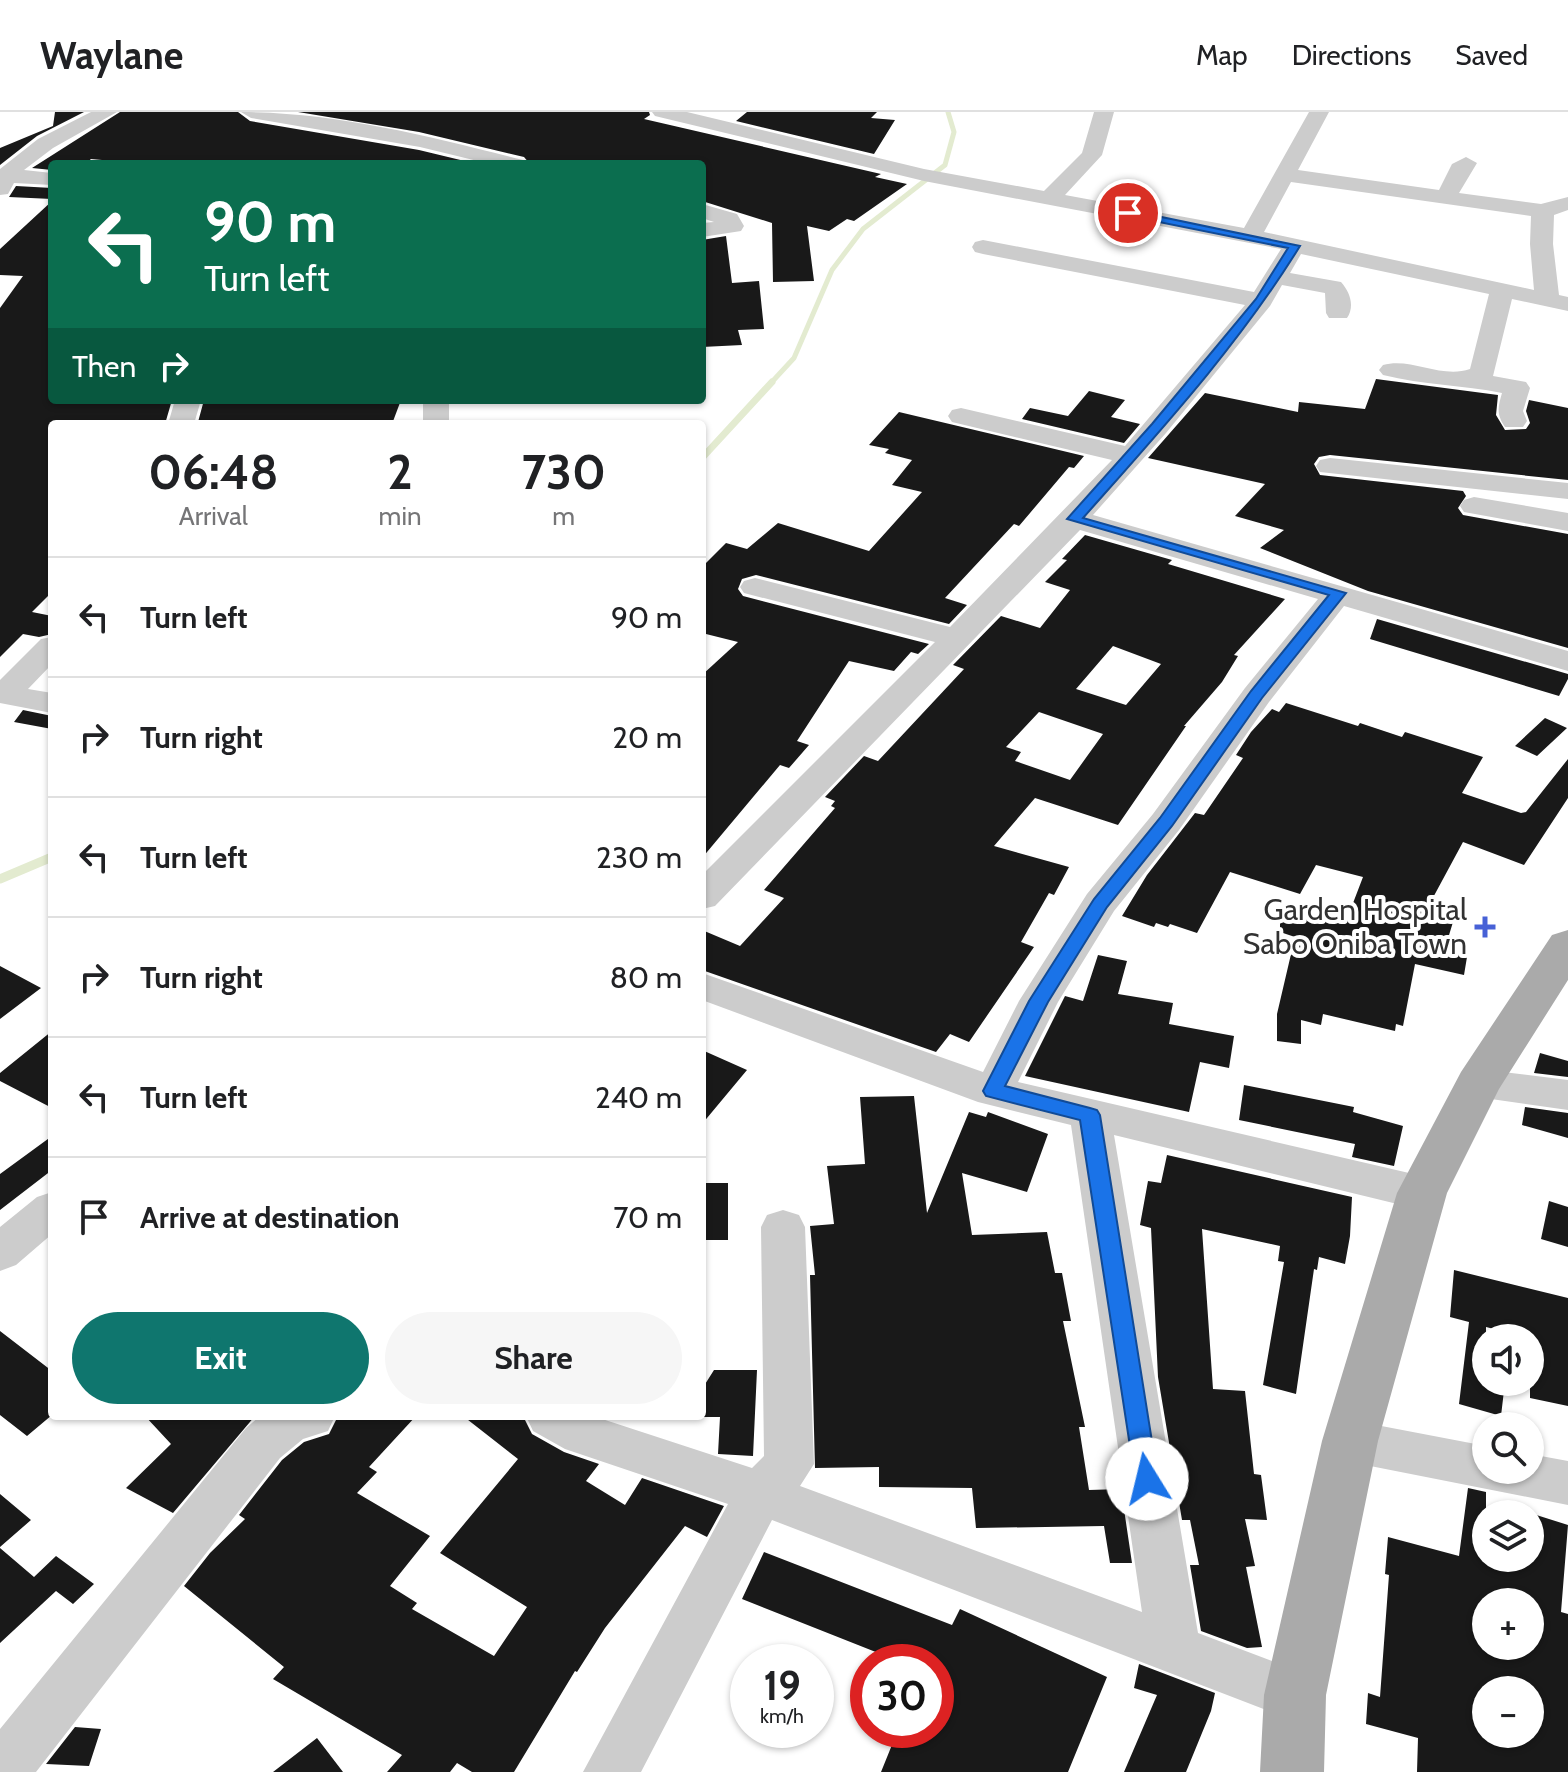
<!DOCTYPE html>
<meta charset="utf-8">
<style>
:root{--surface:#fff;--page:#f6f6f6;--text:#202124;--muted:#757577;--line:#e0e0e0;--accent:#0f766e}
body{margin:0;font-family:Cabin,sans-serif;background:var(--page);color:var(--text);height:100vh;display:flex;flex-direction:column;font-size:30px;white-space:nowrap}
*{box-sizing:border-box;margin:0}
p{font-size:26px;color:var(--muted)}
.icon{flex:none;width:44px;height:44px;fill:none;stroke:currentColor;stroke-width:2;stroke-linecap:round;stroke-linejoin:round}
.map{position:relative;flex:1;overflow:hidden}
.details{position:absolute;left:48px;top:308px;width:658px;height:1000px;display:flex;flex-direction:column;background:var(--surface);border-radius:8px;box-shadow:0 2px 6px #0004}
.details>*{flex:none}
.banner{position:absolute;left:48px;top:48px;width:658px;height:244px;border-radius:8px;box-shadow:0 2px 6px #0004;background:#0b6e4f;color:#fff;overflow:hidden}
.buttons{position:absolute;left:1472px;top:1212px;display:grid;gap:16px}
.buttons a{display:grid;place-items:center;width:72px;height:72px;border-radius:50%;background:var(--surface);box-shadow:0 2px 6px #0004;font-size:40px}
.speed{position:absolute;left:730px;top:1532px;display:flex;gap:16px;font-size:40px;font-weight:700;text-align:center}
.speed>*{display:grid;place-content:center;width:104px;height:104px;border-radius:50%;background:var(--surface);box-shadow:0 2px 6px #0004;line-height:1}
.speed small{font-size:20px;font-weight:400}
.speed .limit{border:12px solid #d22;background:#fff;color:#111}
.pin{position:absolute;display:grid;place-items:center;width:68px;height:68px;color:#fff;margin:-34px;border:4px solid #fff;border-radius:50%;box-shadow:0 2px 8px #0007}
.me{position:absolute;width:88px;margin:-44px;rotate:351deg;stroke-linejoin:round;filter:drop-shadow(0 0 6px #0008)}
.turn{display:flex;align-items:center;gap:28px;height:168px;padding:0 24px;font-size:36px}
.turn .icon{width:104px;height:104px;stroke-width:2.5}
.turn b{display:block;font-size:56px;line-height:68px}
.then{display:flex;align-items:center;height:76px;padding:0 24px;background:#0003;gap:16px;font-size:30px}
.eta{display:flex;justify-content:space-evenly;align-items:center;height:136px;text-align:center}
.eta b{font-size:48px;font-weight:800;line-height:56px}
.action{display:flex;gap:16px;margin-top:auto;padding:16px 24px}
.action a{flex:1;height:92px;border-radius:48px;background:var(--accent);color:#fff;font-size:32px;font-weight:800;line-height:92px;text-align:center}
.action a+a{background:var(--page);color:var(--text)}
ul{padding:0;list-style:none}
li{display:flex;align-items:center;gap:24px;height:120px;padding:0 24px;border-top:2px solid var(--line)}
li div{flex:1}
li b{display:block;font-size:30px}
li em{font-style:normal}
header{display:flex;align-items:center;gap:48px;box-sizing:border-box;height:112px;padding:0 40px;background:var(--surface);border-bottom:2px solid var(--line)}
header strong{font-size:38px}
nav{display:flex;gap:44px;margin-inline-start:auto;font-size:28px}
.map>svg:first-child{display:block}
</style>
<header>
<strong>Waylane</strong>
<nav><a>Map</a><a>Directions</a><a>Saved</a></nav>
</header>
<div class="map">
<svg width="1568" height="1660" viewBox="0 0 1568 1660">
<rect width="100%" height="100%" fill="#fff"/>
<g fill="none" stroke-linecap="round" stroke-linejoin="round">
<path stroke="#e3ebd0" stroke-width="5" d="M770 272 794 246 832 158 863 117 945 53 954 20 948 0"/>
<path stroke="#e3ebd0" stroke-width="7" d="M702 346 772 270"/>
<path stroke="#e3ebd0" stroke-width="9" d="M0 767 52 745"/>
</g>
<path fill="#191919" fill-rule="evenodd" d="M55 0H84L37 24 0 53V36L53 14Z
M120 0H238L250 9 419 38 477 52H146L91 47 85 52H52V58L32 56Z
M298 0H649L650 3 644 7 881 62 875 65 907 72 854 109 847 107 829 119 807 114 814 169 773 170 772 111 702 89V52H530L524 45 419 20Z
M747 0H877L871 6 895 8 874 42 736 9Z
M16 74 52 76V87L9 85Z
M52 89V289L164 291V288H172L165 312H52V480L32 500 52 504V522L39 525 23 522 0 545V196L23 164 0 163V137Z
M726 124 732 171 759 169 764 217 738 218 742 233 702 235V128Z
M1376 267 1498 283 1496 303 1505 318 1526 317 1530 311 1526 299 1529 288 1568 296V368L1330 343 1319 345 1314 352 1320 363 1463 379 1466 384 1458 396 1463 403 1568 422V536L1368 479 1260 436 1284 418 1235 404 1265 372 1148 346 1205 281 1298 300 1299 290 1365 297Z
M1089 279 1125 288 1111 305 1140 312 1124 331 1022 307 1030 296 1068 304Z
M204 288H401L392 312 198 310Z
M899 300 1084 344 1074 356 1069 355 1019 414 1014 412 945 486 967 493 949 512 756 463 742 467 738 477 743 484 929 532 918 542 911 540 894 559 849 549 797 629 809 633 789 656 780 653 702 746V563L738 530 702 521V455L726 431 747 437 778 411 869 439 922 380 892 373 912 348 885 341 889 337 869 333Z
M1085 423 1172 448 1168 452 1285 487 1234 543 1238 544 1222 570 1184 614H1186L1118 713 1035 686 994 734 1069 755 1054 783 1049 781 1021 830 1034 835 969 930 950 922 936 940 702 858V818L740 834 784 786 764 778 835 696 831 694 835 689 825 685 864 644 878 649 964 557 953 553 1001 504 1040 516 1070 478 1045 470 1067 448 1062 447ZM1113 534 1161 552 1126 593 1076 577ZM1039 600 1103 622 1070 668 1015 649 1021 640 1006 635Z
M1377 507 1568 562V567L1559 584 1370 527Z
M1286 591 1358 614 1360 611 1402 625 1405 620 1483 645 1462 681 1521 701 1526 700 1568 647V686L1524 753 1463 730 1429 793 1444 797 1442 807 1453 810 1446 833 1468 839 1464 863 1415 852 1403 914 1396 912 1395 919 1323 902 1321 913 1301 908V932L1277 929V902L1295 825 1280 820V796L1345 812 1363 765 1316 753 1300 782 1230 760 1197 821 1170 812 1168 815 1156 811 1154 815 1122 804 1147 763 1195 701 1204 703 1243 646 1236 643 1251 620 1272 597 1279 600Z
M23 598 52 604V617L14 610Z
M1545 606 1567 616 1537 644 1515 634Z
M1098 843 1127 849 1118 882 1173 891 1169 912 1234 924 1229 956 1200 950 1189 1000 1025 964 1065 884 1083 889Z
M0 854 41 876 0 907Z
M52 919V996L0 969V961Z
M702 938 747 958 702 1012Z
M1540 941 1568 949V965L1534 961Z
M1244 973 1354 995 1353 1000 1403 1014 1394 1054 1352 1045 1355 1032 1239 1008Z
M914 984 927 1101 969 1000 986 1005 988 1000 1048 1022 1027 1080 962 1061 972 1123 1047 1120 1055 1161H1062L1071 1209H1063L1085 1315H1079L1089 1378 1121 1377 1132 1451H1110L1104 1414 976 1416 972 1376 879 1375V1355L815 1356 810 1163H815L810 1114 834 1112 827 1054 865 1052 860 985Z
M1525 995 1568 1001V1026L1522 1013Z
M52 1024V1058L0 1098V1062Z
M1167 1043 1352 1085 1350 1124 1345 1152 1319 1145 1317 1158 1314 1157 1296 1282 1263 1273 1284 1150 1278 1149 1280 1134 1202 1117 1213 1277 1245 1279 1254 1362 1261 1363 1267 1408 1245 1407 1255 1454 1246 1455 1262 1535 1247 1536 1201 1519 1190 1453H1199L1190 1408H1182L1158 1265 1151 1116 1140 1113 1148 1069 1161 1071Z
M702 1071H728V1128H702Z
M1549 1089 1568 1095V1135L1541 1127Z
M1454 1158 1568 1186V1294L1530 1286V1226L1486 1215V1270H1505L1501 1304 1459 1292 1469 1210 1450 1205Z
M0 1219 52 1259V1303L27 1324 0 1303Z
M714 1258H757L753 1344 718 1342 720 1305H702V1277Z
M145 1304H255L173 1401 126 1376 171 1332Z
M338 1304H416L369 1355 377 1360 357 1381 430 1424 390 1474 417 1491 412 1497 494 1544 527 1495 440 1441 518 1347 463 1304H523L532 1322 564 1340 599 1352 586 1369 625 1393 642 1366 724 1394 707 1425 685 1414 605 1516 577 1560 575 1559 514 1660H472L457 1651 450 1660H387L402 1643 273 1567 284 1555 184 1474 210 1441 245 1407 239 1403 282 1348 304 1330 329 1322Z
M1468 1376 1486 1380V1446H1530V1401L1568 1413 1561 1500 1568 1502V1660H1417L1418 1626 1366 1612 1368 1581 1380 1585 1389 1463 1385 1462 1388 1425 1459 1444ZM1486 1490H1530V1534H1486ZM1486 1578H1530V1622H1486Z
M0 1382 31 1408 0 1435Z
M0 1436 34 1465 56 1444 94 1472 73 1492 56 1479 0 1531Z
M764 1440 952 1513 960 1497 1107 1565 1068 1660H881L898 1618H936V1550H901L742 1487Z
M1139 1552 1215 1581 1211 1599 1186 1660H1124L1157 1583 1134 1576Z
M75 1615 101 1617 89 1654 46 1652Z
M317 1626 343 1660H273Z"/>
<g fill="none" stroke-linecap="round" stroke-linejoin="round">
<path fill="#ccc" fill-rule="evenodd" d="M91 0H117L53 36 24 58 52 61V73L14 71 8 82 0 83V57L38 27Z
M241 0C336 0 432 25 523 48L527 52H490L420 35 251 6Z
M652 0H687L924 57 1044 79 1082 41 1094 0H1114L1102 43 1065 83 1244 116 1309 0H1329L1298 58 1439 78 1452 52 1466 45 1477 51 1459 81 1541 92 1568 85V98L1554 103 1553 132 1559 183 1568 185V199L1512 187 1493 264 1526 270 1530 276 1523 299 1527 309 1523 315H1505C1496 302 1498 295 1502 281 1463 273 1423 273 1383 263L1379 258 1383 253C1411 245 1441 267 1470 257L1489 182 1301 142 1290 161 1341 170C1350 180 1355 194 1347 206H1329L1326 201 1325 181 1282 173 1270 194 1166 321 1093 403 1568 539V559L1344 494 1269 590 1179 718 1114 799 1058 890 1018 970 1422 1064 1437 1069 1444 1081 1437 1093 1422 1098 1114 1023 1198 1521 1314 1565 1322 1583 1314 1601 1295 1609 772 1408 641 1660H583L728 1392 565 1337 533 1319 526 1304H593L752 1356 764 1344 761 1115 767 1103 783 1098 799 1103 805 1115 814 1352 800 1374 1142 1500 1071 1013 978 990 702 888V861L983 960 1019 889 1087 782 1153 702 1245 576 1318 487 1080 418 715 794 702 797V763L935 530 744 481 740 475 744 469 755 466 950 515 1112 348 952 310 948 304 952 298 961 296 1125 334 1245 193 983 142 975 140 972 135 975 130 983 128 1254 180 1281 137 924 69 655 4ZM1291 70 1531 104 1530 132 1534 178 1264 120Z
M702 92 737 102 744 114 741 119 702 125V111L714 110 702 106Z
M175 288H201L194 312H168Z
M423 288H449V312H423Z
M1330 346 1568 371V387L1320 360 1316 354 1320 348Z
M1474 385 1568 401V419L1464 400 1460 394 1464 388Z
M52 525V552L28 577 52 581V601L0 591V568L41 527Z
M1478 957 1568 968V998L1463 983 1457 972 1463 961Z
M52 1080V1122L16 1153 0 1159V1115L37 1085Z
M260 1304H335L328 1319 303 1327 280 1346 36 1660H0V1617L246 1316Z
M1350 1308 1486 1334V1358H1530V1342L1568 1349V1393L1350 1350 1333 1344 1326 1329 1333 1314Z"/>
<path fill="#aaa" fill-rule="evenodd" d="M1568 818V868L1499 977 1447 1081 1378 1329 1326 1583 1324 1660H1260L1264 1583 1322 1329 1397 1081 1461 960 1552 823Z"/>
</g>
<path fill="#1a73e8" stroke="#114b97" stroke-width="2" d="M1128 98 1300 134C1239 233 1160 319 1083 406L1346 481 1262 586 1172 714 1107 795 1048 890 1005 974 1090 996 1097 998 1100 1003 1158 1367 1155 1374 1147 1377 1138 1374 1135 1367 1080 1008 986 984 983 979 1029 889 1094 787 1160 706 1251 579 1329 483 1067 407 1152 312 1256 187 1288 136 1124 103V99Z"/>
<path fill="#4761d6" stroke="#fff" stroke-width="3" d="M1481 803h8v8h8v8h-8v8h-8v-8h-8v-8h8z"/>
<g text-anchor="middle" stroke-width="8" stroke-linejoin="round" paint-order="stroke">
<g font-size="30" fill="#323232" stroke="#fff" text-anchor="end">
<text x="1467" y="808">Garden Hospital<tspan x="1467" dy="34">Sabo Oniba Town</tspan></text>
</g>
</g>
</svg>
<div class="buttons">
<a><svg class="icon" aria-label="sound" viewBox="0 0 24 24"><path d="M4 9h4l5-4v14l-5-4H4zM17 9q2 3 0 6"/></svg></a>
<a><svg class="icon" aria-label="search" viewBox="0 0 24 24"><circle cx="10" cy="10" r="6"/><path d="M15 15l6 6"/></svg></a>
<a><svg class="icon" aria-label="layers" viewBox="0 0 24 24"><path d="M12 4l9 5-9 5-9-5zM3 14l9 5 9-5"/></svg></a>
<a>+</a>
<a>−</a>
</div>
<div class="speed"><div>19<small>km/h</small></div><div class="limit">30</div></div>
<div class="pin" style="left:1128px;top:101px;background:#d93025"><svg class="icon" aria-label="arrive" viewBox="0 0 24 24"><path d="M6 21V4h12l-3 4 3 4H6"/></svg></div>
<svg class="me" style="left:1147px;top:1367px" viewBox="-20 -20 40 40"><circle r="19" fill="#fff"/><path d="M0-13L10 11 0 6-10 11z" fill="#1a73e8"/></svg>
<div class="banner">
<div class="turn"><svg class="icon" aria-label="left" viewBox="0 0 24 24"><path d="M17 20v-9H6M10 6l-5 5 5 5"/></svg><div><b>90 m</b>Turn left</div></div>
<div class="then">Then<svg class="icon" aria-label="right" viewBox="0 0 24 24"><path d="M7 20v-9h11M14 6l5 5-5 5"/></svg></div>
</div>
<section class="details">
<div class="eta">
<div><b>06:48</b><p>Arrival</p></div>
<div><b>2</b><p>min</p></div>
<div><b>730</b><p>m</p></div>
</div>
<ul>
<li><svg class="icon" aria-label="left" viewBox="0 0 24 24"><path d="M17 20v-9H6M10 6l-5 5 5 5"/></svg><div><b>Turn left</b></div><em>90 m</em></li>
<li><svg class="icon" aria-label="right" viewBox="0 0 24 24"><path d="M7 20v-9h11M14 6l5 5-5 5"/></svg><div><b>Turn right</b></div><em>20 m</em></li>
<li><svg class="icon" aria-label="left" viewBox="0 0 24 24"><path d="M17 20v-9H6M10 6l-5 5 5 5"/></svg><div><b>Turn left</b></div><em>230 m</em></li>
<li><svg class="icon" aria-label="right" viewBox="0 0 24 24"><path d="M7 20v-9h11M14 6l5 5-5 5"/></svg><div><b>Turn right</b></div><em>80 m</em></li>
<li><svg class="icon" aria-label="left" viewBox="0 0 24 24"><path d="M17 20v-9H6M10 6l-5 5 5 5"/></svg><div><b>Turn left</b></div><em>240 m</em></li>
<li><svg class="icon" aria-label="arrive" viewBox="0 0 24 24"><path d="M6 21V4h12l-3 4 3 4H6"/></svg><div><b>Arrive at destination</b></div><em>70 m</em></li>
</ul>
<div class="action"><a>Exit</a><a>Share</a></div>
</section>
</div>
